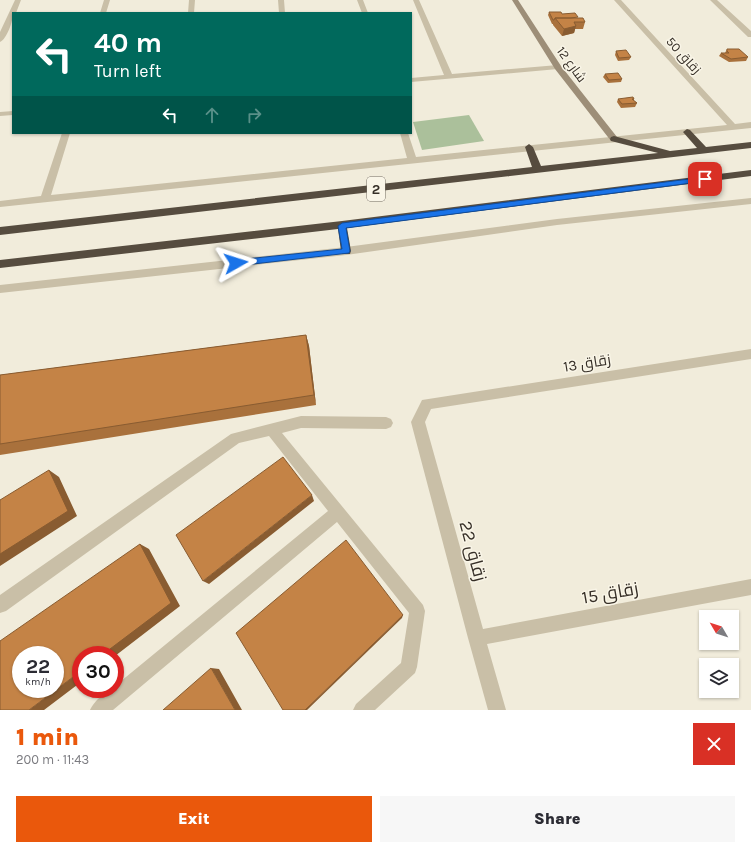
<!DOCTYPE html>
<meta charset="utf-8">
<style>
:root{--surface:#fff;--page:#f7f7f7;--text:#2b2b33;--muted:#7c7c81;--accent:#ea580c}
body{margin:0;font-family:Karla,Cairo,sans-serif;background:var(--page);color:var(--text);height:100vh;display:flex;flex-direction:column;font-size:15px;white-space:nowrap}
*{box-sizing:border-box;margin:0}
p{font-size:13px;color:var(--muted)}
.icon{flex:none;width:22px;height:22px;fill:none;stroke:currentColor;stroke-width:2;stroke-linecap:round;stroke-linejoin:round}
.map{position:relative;height:710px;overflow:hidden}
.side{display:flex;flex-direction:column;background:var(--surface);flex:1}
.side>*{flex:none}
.hud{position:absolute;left:12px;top:12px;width:400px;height:122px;border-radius:0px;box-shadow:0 1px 3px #0004;background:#00695c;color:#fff;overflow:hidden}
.needle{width:26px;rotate:309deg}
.tools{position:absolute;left:699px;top:610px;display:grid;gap:8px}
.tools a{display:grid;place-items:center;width:40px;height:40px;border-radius:0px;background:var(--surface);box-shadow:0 1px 3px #0004;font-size:20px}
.speed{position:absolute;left:12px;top:646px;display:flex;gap:8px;font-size:20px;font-weight:700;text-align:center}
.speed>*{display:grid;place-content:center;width:52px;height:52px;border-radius:50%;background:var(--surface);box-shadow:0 1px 3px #0004;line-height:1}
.speed small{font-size:10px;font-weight:400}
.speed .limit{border:6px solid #d22;background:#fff;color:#111}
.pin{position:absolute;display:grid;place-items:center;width:34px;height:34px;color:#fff;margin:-17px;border-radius:8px;box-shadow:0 2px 6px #0006}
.me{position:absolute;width:44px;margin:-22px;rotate:84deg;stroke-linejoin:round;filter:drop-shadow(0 0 3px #0008)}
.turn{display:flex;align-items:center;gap:14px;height:84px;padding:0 16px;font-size:18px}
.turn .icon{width:52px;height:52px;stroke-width:2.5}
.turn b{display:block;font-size:28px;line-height:34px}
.lanes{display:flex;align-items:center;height:38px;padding:0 16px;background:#0003;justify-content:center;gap:20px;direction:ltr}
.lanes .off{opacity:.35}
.round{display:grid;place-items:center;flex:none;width:42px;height:42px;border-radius:0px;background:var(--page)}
.headline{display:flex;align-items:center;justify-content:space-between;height:68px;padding:0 16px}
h1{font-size:24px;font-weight:800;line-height:30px;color:var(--accent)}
.primary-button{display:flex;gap:8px;margin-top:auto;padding:8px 16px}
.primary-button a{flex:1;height:46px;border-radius:0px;background:var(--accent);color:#fff;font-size:16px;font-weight:800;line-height:46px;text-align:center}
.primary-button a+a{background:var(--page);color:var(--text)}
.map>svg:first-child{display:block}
</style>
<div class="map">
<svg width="751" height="710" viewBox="0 0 751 710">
<rect width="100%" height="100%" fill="#f1ecdb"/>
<path fill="#abc09b" d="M469 115 484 141 422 150 413 122Z"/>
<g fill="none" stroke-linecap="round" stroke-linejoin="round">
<path fill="#c9bfa7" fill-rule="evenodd" d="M15 0H21L16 13H13C13 21 7 39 0 42V32Z
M104 0H110L106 13H100Z
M189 0H195L194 13H188Z
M278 0H284L285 13H279Z
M357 0H363L368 13H362Z
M413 0H419L452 74 558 65 562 67 558 69 411 82V78L444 75Z
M614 0H621L735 124 751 122V128L0 207V201L41 196 62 133H70L51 195 407 158 400 133H408L416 157 727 125Z
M710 0H717L751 31V37H748Z
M13 111V115L0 116V112Z
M751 198V204L557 225 346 255 0 293V285L346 247 557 219Z
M751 349V359L431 409 425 422 483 629 751 579V595L487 644 506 710H488L468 638 411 422 422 400Z
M301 416 386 417 391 419 393 423 391 427 386 429 301 428 282 433 423 605 425 611 417 667 415 673 375 710H353L356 704 401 663 409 613 337 522 113 710H90C94 702 106 689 115 689V686L328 511 269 436 239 443 6 611 0 613V595L231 434Z"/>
<path fill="#9d8e78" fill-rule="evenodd" d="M512 0H518L561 66 617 137 618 139 617 141H611L555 69Z"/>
<path fill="#564c3f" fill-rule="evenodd" d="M687 129 690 130 706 147 751 142V148L0 235V227L532 167 525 147 529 144 533 147 541 166 658 153 611 141 610 139 611 137 614 136 670 151 697 148 683 132Z
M751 170V176L347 228 351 251 350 254H342L341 251 338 229 0 268V260L342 221Z"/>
</g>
<path fill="#a9713c" d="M549 12 577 18 585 22 583 29H575L574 33 562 36 553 25V24H552L548 15Z
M727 49 748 57 746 61 729 62 719 56 721 53H725Z
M616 51 631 57 629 60 618 61 615 55Z
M605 74 622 79 621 82 608 83 603 77Z
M618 99H634V101L637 103 635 107 621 108 617 102Z
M306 335 309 346 316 405 0 455V375Z"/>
<path fill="#895c31" d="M576 26 574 33 562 36 564 29Z
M306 335 309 346 316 405 314 395Z
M49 470 59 477 77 516 0 566V554Z
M312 495 314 501 209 584 203 581Z
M140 544 149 549 180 606 115 656V655H102Z
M403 615 402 618 307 710H305Z
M211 668 219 669 242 710H235Z
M81 671V682L44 710H29Z"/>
<path fill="#c48346" stroke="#895c31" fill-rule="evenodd" d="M549 12H561L562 14 575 13 578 17 571 18H555L554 20H553Z
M555 18H583L585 22H574L576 26 564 29Z
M727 49H739L748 57 731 59 721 53H729L727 51Z
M626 50 631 57 619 58 616 51Z
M618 73 622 79 609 80 605 74Z
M633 97 634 99H632L637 103 622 104 618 99Z
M306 335 314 395 0 444V375Z
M283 457 312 495 203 581 176 535Z
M49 470 68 511 0 554V500Z
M346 540 403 615 305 710H283L236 633Z
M140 544 171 603 102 655H81V671L29 710H0V641ZM21 655H55V689H21Z
M211 668 235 710H163Z"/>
<path fill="#1a73e8" stroke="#114b97" d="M705 177H707V181L346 228 350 251 349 253 236 266 232 263 236 260 342 249 338 226 342 223Z"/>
<g text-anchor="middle" stroke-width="3" stroke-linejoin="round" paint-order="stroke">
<g font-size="13" fill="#362f27" stroke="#f9f5e7">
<text transform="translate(684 55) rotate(48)" y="5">زقاق 50</text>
<text transform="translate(572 64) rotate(54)" y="5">شارع 12</text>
</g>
<rect fill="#f9f5e7" stroke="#706a61" stroke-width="1" x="367" y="177" width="18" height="24" rx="3"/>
<g font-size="14" font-weight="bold" fill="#362f27">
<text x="376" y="194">2</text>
</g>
<g font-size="15" fill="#362f27" stroke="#f9f5e7">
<text transform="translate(587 363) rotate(-9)" y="5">زقاق 13</text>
</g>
<g font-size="18" fill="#362f27" stroke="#f9f5e7">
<text transform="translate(473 551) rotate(75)" y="6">زقاق 22</text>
<text transform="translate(610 593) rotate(-10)" y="6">زقاق 15</text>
</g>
</g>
</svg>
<div class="tools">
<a><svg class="needle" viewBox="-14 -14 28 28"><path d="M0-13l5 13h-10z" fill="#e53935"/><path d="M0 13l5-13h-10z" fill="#7c7c81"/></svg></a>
<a><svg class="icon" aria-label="layers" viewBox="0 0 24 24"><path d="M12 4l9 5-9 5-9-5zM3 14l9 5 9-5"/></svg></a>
</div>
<div class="speed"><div>22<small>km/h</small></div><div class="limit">30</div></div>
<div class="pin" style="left:705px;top:179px;background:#d93025"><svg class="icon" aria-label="arrive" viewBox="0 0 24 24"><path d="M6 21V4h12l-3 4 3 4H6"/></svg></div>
<svg class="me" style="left:236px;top:263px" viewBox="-20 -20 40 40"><path d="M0-17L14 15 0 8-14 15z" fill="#1a73e8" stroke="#fff" stroke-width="4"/></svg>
<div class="hud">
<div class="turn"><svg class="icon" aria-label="left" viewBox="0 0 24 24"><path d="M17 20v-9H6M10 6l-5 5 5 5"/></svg><div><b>40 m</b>Turn left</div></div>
<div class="lanes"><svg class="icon" aria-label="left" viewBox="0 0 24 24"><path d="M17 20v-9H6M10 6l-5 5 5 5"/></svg><svg class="icon off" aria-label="ahead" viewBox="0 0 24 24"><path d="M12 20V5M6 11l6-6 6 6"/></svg><svg class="icon off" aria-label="right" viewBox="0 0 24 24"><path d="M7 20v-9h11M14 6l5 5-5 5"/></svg></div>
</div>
</div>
<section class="side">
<div class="headline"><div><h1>1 min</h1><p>200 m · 11:43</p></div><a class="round" style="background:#d93025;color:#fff"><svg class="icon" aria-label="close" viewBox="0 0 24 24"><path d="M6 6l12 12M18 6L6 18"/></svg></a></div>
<div class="primary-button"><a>Exit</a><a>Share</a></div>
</section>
